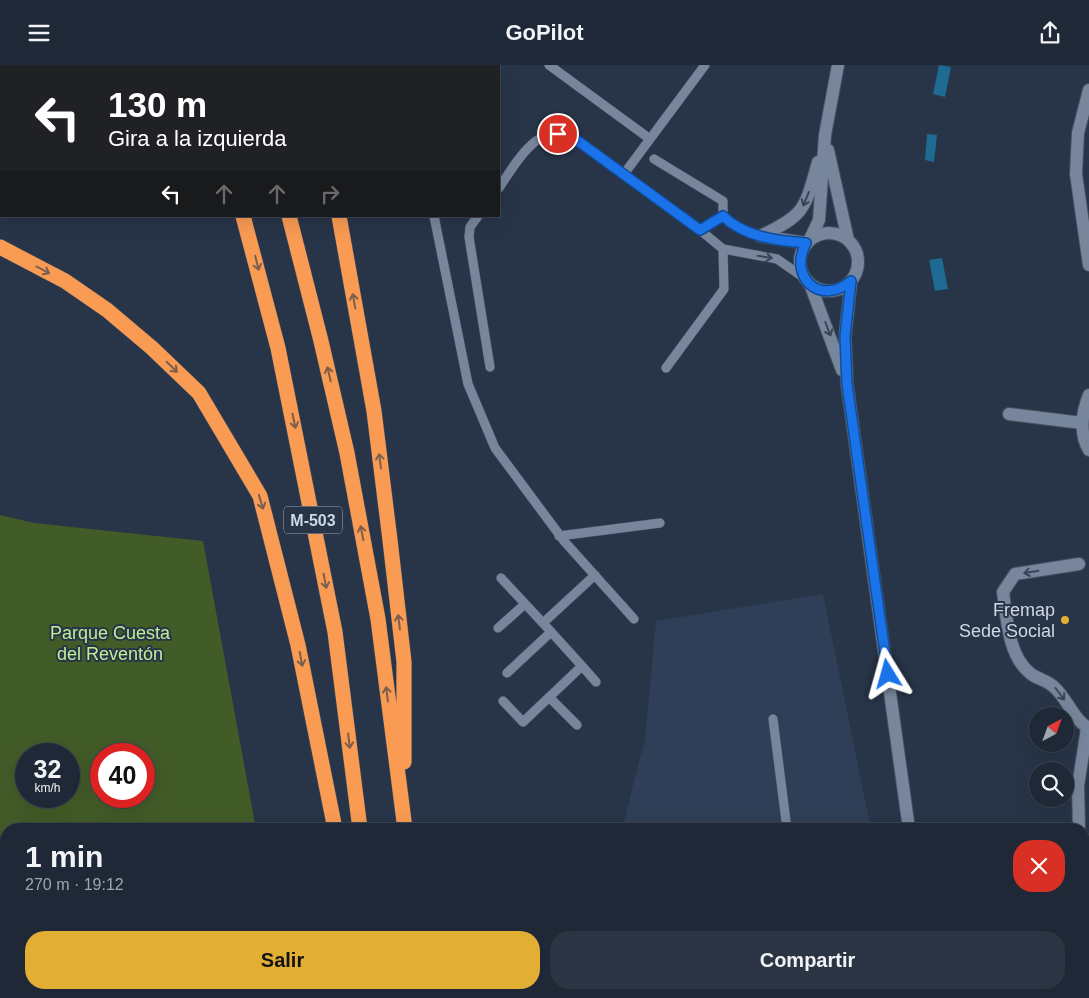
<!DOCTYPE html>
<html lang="es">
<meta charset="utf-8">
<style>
:root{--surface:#1e2836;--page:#2b3442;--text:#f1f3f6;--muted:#a1a6ad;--line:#3c4451;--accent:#e2af34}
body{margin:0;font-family:Arial,sans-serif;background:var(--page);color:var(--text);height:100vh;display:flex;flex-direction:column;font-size:19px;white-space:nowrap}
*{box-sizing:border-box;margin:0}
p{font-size:16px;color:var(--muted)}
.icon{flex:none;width:28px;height:28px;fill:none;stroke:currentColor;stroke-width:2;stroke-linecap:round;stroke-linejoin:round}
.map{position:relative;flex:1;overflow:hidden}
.sheet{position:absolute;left:0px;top:758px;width:1090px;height:176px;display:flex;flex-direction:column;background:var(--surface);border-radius:20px 20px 0 0;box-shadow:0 5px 20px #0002,0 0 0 1px var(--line)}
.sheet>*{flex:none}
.hud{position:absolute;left:0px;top:0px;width:500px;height:152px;box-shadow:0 5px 20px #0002,0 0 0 1px var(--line);background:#202124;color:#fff;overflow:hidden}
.needle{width:32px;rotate:41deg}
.fabs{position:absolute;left:1029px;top:642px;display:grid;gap:10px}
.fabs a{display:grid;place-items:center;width:45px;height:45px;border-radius:50%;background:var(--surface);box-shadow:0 5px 20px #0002,0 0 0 1px var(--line);font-size:25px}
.speed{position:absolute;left:15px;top:678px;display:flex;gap:10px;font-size:25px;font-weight:700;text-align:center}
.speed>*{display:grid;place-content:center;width:65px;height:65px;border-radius:50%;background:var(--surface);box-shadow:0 5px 20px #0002,0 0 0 1px var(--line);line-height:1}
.speed small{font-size:12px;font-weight:400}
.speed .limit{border:8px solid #d22;background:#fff;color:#111}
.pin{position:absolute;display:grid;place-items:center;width:42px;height:42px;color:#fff;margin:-21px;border:2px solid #fff;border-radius:50%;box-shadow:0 1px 5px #0007}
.me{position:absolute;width:55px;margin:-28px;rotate:352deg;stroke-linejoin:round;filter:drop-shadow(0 0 4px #0008)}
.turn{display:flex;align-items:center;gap:18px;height:105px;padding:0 25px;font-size:22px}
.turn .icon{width:65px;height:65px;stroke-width:2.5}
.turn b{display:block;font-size:35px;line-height:42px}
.lanes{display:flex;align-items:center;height:48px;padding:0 25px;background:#0003;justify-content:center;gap:25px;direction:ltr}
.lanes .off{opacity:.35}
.round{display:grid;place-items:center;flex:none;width:52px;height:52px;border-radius:20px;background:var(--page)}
.head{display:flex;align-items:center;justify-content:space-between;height:85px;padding:0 25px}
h1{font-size:30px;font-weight:700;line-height:38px}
.action{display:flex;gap:10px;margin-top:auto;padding:10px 25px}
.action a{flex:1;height:58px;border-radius:20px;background:var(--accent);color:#111;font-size:20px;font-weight:700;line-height:58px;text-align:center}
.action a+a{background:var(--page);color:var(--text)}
header{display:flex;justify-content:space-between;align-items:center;height:65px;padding:0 25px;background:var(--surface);font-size:22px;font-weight:700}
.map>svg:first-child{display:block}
</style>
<header><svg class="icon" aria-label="menu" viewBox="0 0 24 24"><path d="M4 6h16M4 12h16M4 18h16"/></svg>GoPilot<svg class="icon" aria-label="share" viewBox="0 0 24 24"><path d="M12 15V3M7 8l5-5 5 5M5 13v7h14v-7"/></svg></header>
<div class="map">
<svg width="1089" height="933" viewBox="0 0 1089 933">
<rect width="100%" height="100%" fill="#283548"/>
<path fill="#2e3f57" d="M823 529 871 764H622L645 674 656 556Z
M581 928H905L906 933H579Z"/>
<path fill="#425c28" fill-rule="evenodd" d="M0 450 34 458 203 476 256 764H6V928H272V933H0ZM26 689H69V731H26ZM101 689H144V731H101Z"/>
<path fill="#1e6a93" d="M939 0 951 2 945 32 933 29Z
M927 69 937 70 934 97 925 95Z
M942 193 948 224 935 226 929 195Z"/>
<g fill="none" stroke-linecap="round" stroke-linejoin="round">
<g stroke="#465160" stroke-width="10">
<path id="service" d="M404 0V1
M549 0 650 74
M654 94 723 136V151L731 159 760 171
M624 109 705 0
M499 123C512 104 532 66 559 69 565 70 572 74 578 76L700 165 723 151
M434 151 468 319 495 383 564 476 634 554
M478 151 470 162 469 172 490 302
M700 165 723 184 777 194 803 212
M666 303 724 224 723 184
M559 471 660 458
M501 513 543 558 595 510
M498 563 525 539
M582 601 596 617
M507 608 551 567
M549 632 577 660
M503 636 523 657 582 601 543 558
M773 654 787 764
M807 928 808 933
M758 933 761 928"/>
</g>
<g stroke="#465160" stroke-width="14">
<path id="minor" d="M1089 25 1078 68 1076 109 1089 200
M1089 330C1082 347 1079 369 1089 385
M1009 349 1082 358
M1079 499 1015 509 1003 527C1007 554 1008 591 1031 609 1038 614 1048 616 1054 622 1067 633 1074 656 1089 663
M1079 764 1078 721 1087 663
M1083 933V928"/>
</g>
<g stroke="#465160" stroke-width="14">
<path id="tertiary" d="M828 85 848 175
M800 197a29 29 0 1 1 58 0a29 29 0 1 1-58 0Z
M760 171C806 150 805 143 818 97
M760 171 806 178
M810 174 819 155 825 70 838 0
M851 217 845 271 847 319 909 764
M810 219 842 305
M943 928 946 933
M927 933V928"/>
</g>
<g stroke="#465160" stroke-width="16">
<path id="motorway" d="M196 0V1
M242 0 243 1
M116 1V0
M326 1V0
M0 137H1
M243 151 278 283 335 567 360 764
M289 151 321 276 347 388 378 554 405 764
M339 151 374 346 390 475 404 597V697
M0 182 65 216 107 245 152 283 199 328 260 431 298 580 335 764
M353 928 354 933
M370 928V933
M415 928V933"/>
</g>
<use href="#service" stroke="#77869c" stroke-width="9"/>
<use href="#minor" stroke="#77869c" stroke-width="12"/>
<use href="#tertiary" stroke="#77869c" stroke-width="12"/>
<use href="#motorway" stroke="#f99b53" stroke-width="15"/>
</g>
<defs><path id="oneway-shaft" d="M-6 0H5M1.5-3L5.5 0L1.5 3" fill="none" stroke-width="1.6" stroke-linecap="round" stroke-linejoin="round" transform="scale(1.25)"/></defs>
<g stroke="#384559">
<use href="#oneway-shaft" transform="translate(806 134) rotate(112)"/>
<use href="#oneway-shaft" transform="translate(765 192) rotate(10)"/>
<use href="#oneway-shaft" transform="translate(828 264) rotate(69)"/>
<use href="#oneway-shaft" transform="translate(1031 507) rotate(171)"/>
<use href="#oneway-shaft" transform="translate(1060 629) rotate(53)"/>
</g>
<g stroke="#7c5e4c">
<use href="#oneway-shaft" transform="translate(257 198) rotate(76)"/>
<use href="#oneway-shaft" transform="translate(43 205) rotate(28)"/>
<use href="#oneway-shaft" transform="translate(354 236) rotate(-100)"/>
<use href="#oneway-shaft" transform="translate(172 302) rotate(44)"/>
<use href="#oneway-shaft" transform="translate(329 309) rotate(-103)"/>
<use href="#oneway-shaft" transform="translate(294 356) rotate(78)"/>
<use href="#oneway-shaft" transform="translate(380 396) rotate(-97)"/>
<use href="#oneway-shaft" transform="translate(261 437) rotate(73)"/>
<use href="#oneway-shaft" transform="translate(362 468) rotate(-101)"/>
<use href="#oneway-shaft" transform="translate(325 516) rotate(79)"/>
<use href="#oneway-shaft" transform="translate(399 557) rotate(-97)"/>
<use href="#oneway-shaft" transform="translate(301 594) rotate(79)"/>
<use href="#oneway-shaft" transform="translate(387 629) rotate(-97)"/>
<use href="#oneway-shaft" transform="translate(349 676) rotate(83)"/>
</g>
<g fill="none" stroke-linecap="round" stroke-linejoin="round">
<g stroke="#114b97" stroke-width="12">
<path id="route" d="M558 69 578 76 700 165 723 151C744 172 778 176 806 178 788 212 820 242 851 216L845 271 847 319 888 609"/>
</g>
<use href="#route" stroke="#1a73e8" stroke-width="9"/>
</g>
<circle fill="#e2af34" stroke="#283548" stroke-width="2" cx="1065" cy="555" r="5"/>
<g text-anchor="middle" stroke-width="4" stroke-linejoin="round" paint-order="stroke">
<rect fill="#283548" stroke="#9da7b4" stroke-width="1" x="284" y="441.5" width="58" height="27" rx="4"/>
<g font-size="16" font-weight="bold" fill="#cfd8e3">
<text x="313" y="461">M-503</text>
</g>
<g font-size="18" fill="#cfd8e3" stroke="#283548" text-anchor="end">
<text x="1055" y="551">Fremap<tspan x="1055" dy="21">Sede Social</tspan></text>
</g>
<g font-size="18" fill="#bfee94" stroke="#283548">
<text x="110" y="574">Parque Cuesta<tspan x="110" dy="21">del Reventón</tspan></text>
</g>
</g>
</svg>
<div class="fabs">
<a><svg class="needle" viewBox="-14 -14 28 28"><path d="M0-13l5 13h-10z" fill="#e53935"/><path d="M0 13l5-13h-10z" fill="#a1a6ad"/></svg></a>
<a><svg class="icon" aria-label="search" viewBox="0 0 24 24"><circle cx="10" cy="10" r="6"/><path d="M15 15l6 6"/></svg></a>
</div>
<div class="speed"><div>32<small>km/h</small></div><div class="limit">40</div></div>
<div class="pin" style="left:558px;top:69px;background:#d93025"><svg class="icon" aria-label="arrive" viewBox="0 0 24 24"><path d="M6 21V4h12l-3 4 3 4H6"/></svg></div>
<svg class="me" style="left:888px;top:609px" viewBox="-20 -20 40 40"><path d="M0-17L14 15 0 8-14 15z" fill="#1a73e8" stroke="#fff" stroke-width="4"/></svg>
<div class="hud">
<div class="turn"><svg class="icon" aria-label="left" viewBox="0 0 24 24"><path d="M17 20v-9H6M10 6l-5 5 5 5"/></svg><div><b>130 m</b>Gira a la izquierda</div></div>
<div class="lanes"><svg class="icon" aria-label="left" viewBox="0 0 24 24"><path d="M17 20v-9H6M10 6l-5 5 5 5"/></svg><svg class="icon off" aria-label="ahead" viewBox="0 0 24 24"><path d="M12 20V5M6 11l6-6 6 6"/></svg><svg class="icon off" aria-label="ahead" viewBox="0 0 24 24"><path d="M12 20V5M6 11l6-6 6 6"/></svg><svg class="icon off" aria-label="right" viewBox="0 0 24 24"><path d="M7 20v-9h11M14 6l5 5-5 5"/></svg></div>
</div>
<section class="sheet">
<div class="head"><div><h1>1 min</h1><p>270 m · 19:12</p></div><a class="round" style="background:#d93025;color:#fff"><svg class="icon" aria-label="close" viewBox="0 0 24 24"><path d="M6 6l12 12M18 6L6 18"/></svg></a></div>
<div class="action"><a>Salir</a><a>Compartir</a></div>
</section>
</div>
